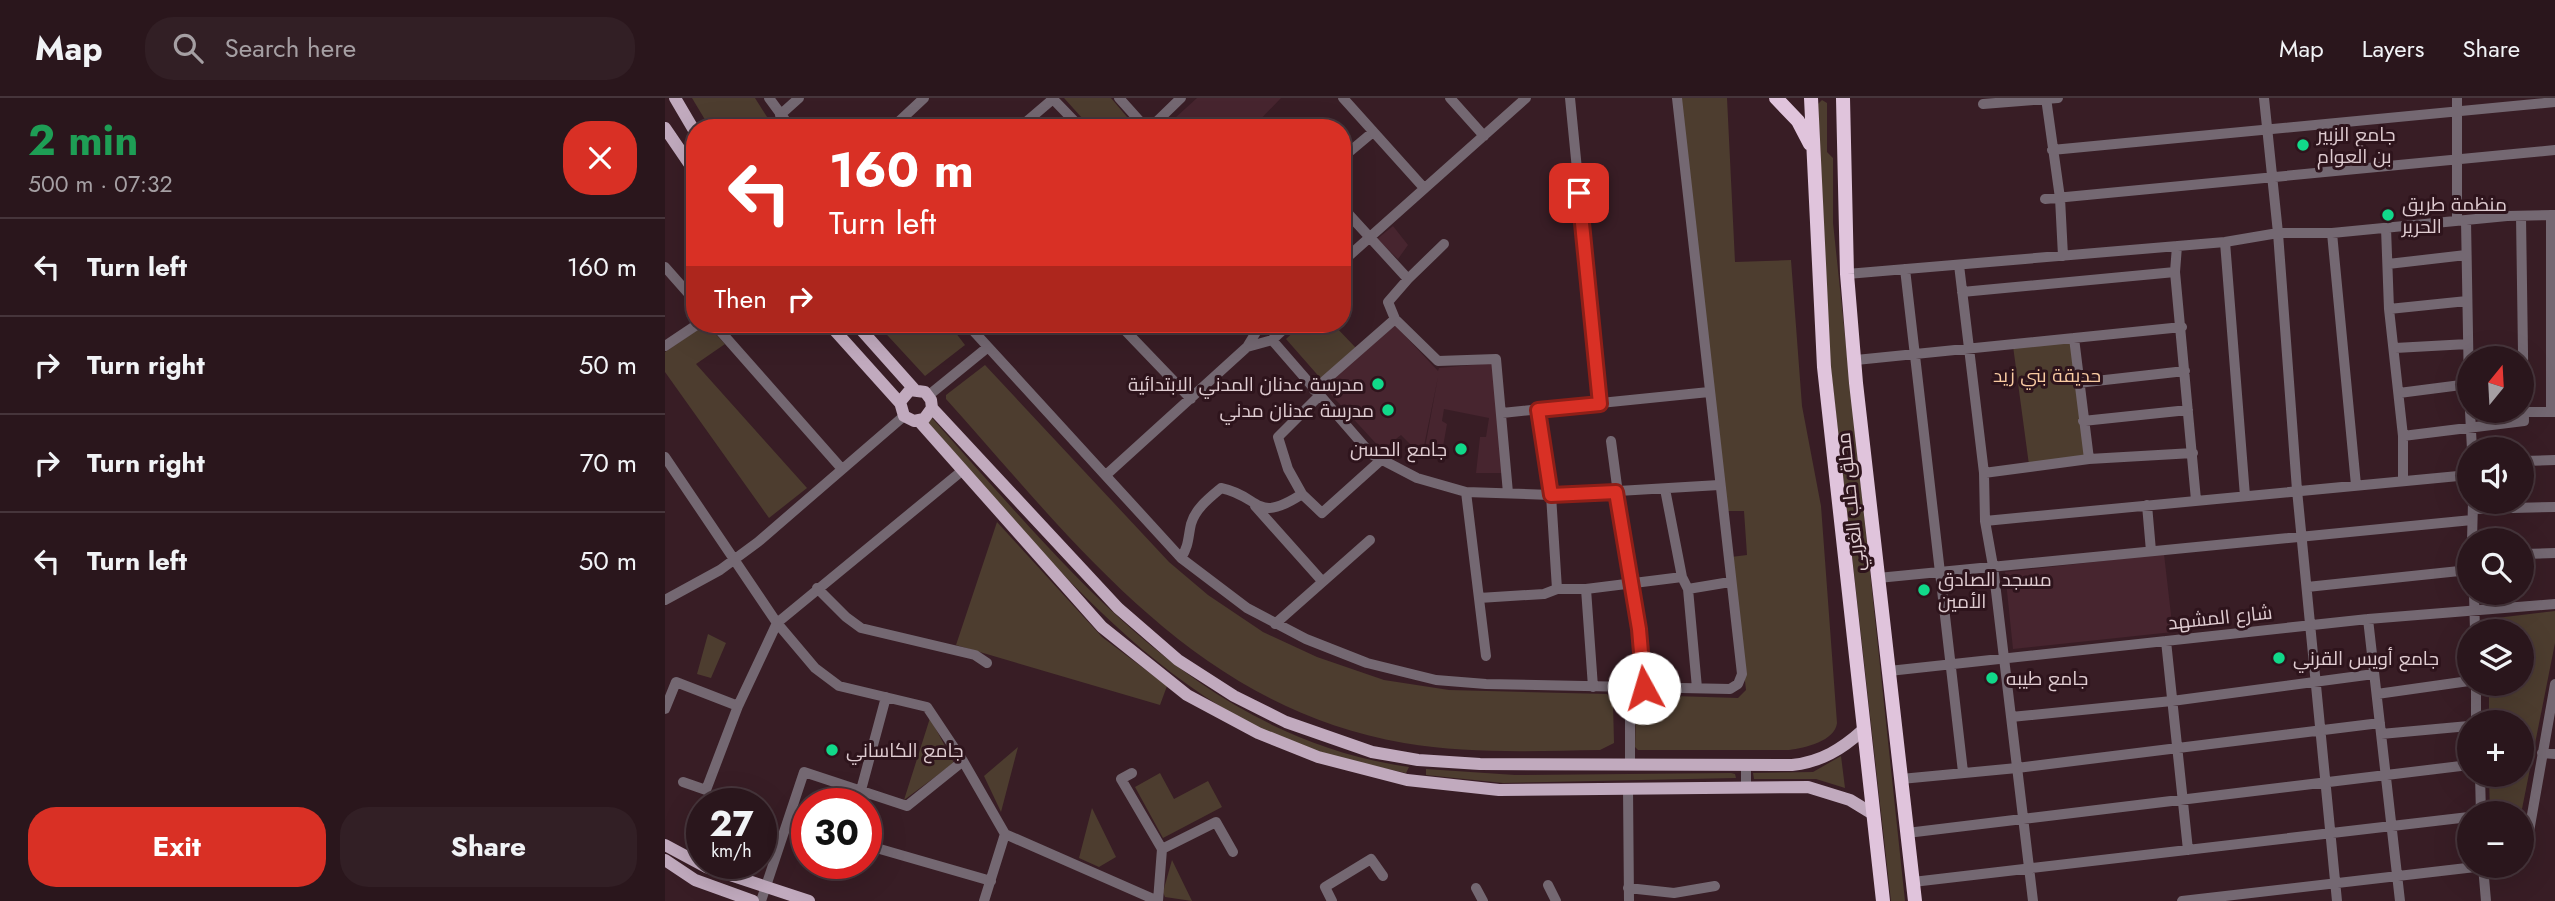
<!DOCTYPE html>
<meta charset="utf-8">
<style>
:root{--surface:#2a161c;--page:#321f25;--text:#f1f3f6;--muted:#a59fa3;--line:#46353b;--accent:#d93025}
body{margin:0;font-family:Jost,Cairo,sans-serif;background:var(--page);color:var(--text);height:100vh;display:flex;flex-direction:column;font-size:26px;white-space:nowrap}
*{box-sizing:border-box;margin:0}
p{font-size:23px;color:var(--muted)}
.icon{flex:none;width:38px;height:38px;fill:none;stroke:currentColor;stroke-width:2;stroke-linecap:round;stroke-linejoin:round}
.map{position:relative;flex:1;overflow:hidden}
.side{display:flex;flex-direction:column;background:var(--surface);width:665px}
.side>*{flex:none}
.hud{position:absolute;left:21px;top:21px;width:665px;height:214px;border-radius:28px;box-shadow:0 7px 28px #0002,0 0 0 2px var(--line);background:#d93025;color:#fff;overflow:hidden}
.needle{width:46px;rotate:18deg}
.fabs{position:absolute;left:1792px;top:248px;display:grid;gap:14px}
.fabs a{display:grid;place-items:center;width:77px;height:77px;border-radius:50%;background:var(--surface);box-shadow:0 7px 28px #0002,0 0 0 2px var(--line);font-size:35px}
.speed{position:absolute;left:21px;top:690px;display:flex;gap:14px;font-size:35px;font-weight:700;text-align:center}
.speed>*{display:grid;place-content:center;width:91px;height:91px;border-radius:50%;background:var(--surface);box-shadow:0 7px 28px #0002,0 0 0 2px var(--line);line-height:1}
.speed small{font-size:18px;font-weight:400}
.speed .limit{border:10px solid #d22;background:#fff;color:#111}
.pin{position:absolute;display:grid;place-items:center;width:60px;height:60px;color:#fff;margin:-30px;border-radius:14px;box-shadow:0 4px 10px #0006}
.me{position:absolute;width:77px;margin:-38px;rotate:354deg;stroke-linejoin:round;filter:drop-shadow(0 0 5px #0008)}
.turn{display:flex;align-items:center;gap:24px;height:147px;padding:0 28px;font-size:32px}
.turn .icon{width:91px;height:91px;stroke-width:2.5}
.turn b{display:block;font-size:49px;line-height:60px}
.then{display:flex;align-items:center;height:66px;padding:0 28px;background:#0003;gap:14px;font-size:26px}
.round{display:grid;place-items:center;flex:none;width:74px;height:74px;border-radius:28px;background:var(--page)}
.summary{display:flex;align-items:center;justify-content:space-between;height:119px;padding:0 28px}
h1{font-size:42px;font-weight:700;line-height:52px;color:#1e9e55}
.action{display:flex;gap:14px;margin-top:auto;padding:14px 28px}
.action a{flex:1;height:80px;border-radius:28px;background:var(--accent);color:#fff;font-size:28px;font-weight:700;line-height:80px;text-align:center}
.action a+a{background:var(--page);color:var(--text)}
ul{padding:0;list-style:none}
li{display:flex;align-items:center;gap:21px;height:98px;padding:0 28px;border-top:2px solid var(--line)}
li div{flex:1}
li b{display:block;font-size:26px}
li em{font-style:normal}
header{display:flex;align-items:center;gap:42px;box-sizing:border-box;height:98px;padding:0 35px;background:var(--surface);border-bottom:2px solid var(--line)}
header strong{font-size:33px}
nav{display:flex;gap:38px;margin-inline-start:auto;font-size:24px}
.search{width:490px;height:63px;background:var(--page);display:flex;align-items:center;gap:18px;box-sizing:border-box;padding:0 24px;border-radius:28px;color:var(--muted);font-size:26px}
main{display:flex;flex:1;min-height:0}
.map>svg:first-child{display:block}
</style>
<header>
<strong>Map</strong>
<div class="search"><svg class="icon" aria-label="search" viewBox="0 0 24 24"><circle cx="10" cy="10" r="6"/><path d="M15 15l6 6"/></svg>Search here</div>
<nav><a>Map</a><a>Layers</a><a>Share</a></nav>
</header>
<main>
<section class="side">
<div class="summary"><div><h1>2 min</h1><p>500 m · 07:32</p></div><a class="round" style="background:#d93025;color:#fff"><svg class="icon" aria-label="close" viewBox="0 0 24 24"><path d="M6 6l12 12M18 6L6 18"/></svg></a></div>
<ul>
<li><svg class="icon" aria-label="left" viewBox="0 0 24 24"><path d="M17 20v-9H6M10 6l-5 5 5 5"/></svg><div><b>Turn left</b></div><em>160 m</em></li>
<li><svg class="icon" aria-label="right" viewBox="0 0 24 24"><path d="M7 20v-9h11M14 6l5 5-5 5"/></svg><div><b>Turn right</b></div><em>50 m</em></li>
<li><svg class="icon" aria-label="right" viewBox="0 0 24 24"><path d="M7 20v-9h11M14 6l5 5-5 5"/></svg><div><b>Turn right</b></div><em>70 m</em></li>
<li><svg class="icon" aria-label="left" viewBox="0 0 24 24"><path d="M17 20v-9H6M10 6l-5 5 5 5"/></svg><div><b>Turn left</b></div><em>50 m</em></li>
</ul>
<div class="action"><a>Exit</a><a>Share</a></div>
</section>
<div class="map">
<svg width="1890" height="803" viewBox="0 0 1890 803">
<rect width="100%" height="100%" fill="#381d25"/>
<path fill="#47252f" d="M532 0H616L587 30H499Z
M728 128 743 147 733 161 712 141Z
M730 227 773 273 774 270 828 265 839 375H811L815 339H821L824 320 779 311 777 323 782 326 776 360 759 355 773 279 758 353 751 352 736 337 717 352 658 288Z
M1499 456 1508 534 1348 551 1340 474Z"/>
<path fill="#4d3d2f" d="M27 0H90L109 30H45Z
M399 0H446L468 26 463 30H426Z
M1016 0H1062L1070 164 1126 162 1137 308 1156 408 1172 625C1170 643 1140 650 1124 652H973L970 649 971 610 976 597 1073 600 1081 592 1066 459 1082 457 1079 413H1062Z
M1157 2 1162 5V54L1168 60V125L1240 803H1226L1165 263 1153 6Z
M41 226 60 246 31 266 142 390 104 420 0 274V254Z
M212 226H284L300 247 260 278Z
M637 226H668L691 250 657 282 621 241Z
M1408 241 1424 360 1364 367 1348 248Z
M320 267 504 464 543 497 598 534 652 559 719 582 784 592 942 596 948 605 949 645 935 652C869 653 804 656 739 645 531 609 413 448 281 301V297Z
M267 320C402 470 530 638 744 669L741 675C690 664 638 653 590 628 456 558 361 435 262 324Z
M332 424 437 539 502 588 495 607 291 547Z
M1890 513V545L1856 716H1825L1824 677H1857V625H1824V586H1857V534H1823V521Z
M43 536 61 545 46 580 32 576Z
M265 620 289 665 239 702Z
M353 649 336 714 319 678Z
M1176 658 1180 690 1151 681H1089L1088 675 1148 674Z
M761 671 850 677 1066 675 1070 676 1071 680 838 685 761 677Z
M495 675 509 701 543 683 557 709 498 740 470 689Z
M427 710 451 759 434 769 414 760Z
M507 762 527 803 500 799 498 794Z"/>
<g fill="none" stroke-linecap="round" stroke-linejoin="round">
<path stroke="#746872" stroke-width="10" d="M104 0 126 30
M387 0 416 30
M454 0 481 30
M678 0 759 90
M785 0 819 38
M905 0 935 306
M1381 0 1395 100 1398 158
M1599 0 1613 135 1632 392 1672 803
M1792 0V123
M1318 6 1393 0
M115 17 134 0
M227 30 259 0
M354 30 388 1
M485 30 516 0
M1387 52 1890 4
M677 60 708 34
M1380 101 1890 52
M1886 117V314
M1801 122 1804 293
M1721 130 1724 211 1738 338V382
M1667 135 1691 387
M1560 144 1580 398
M1512 148 1510 174 1531 402
M677 164 861 0
M1723 166 1801 157
M1294 167 1319 375 1320 423 1328 468 1368 803
M0 169 30 203
M1240 171 1298 674
M1182 176 1560 144 1613 135H1667L1842 118 1890 117
M743 181 779 146
M1297 194 1510 174
M1724 211 1802 203
M730 221 773 263 831 261 843 395
M49 226 177 371
M302 226 516 460 582 510 641 541 702 565 771 582 821 586 1065 591 1073 586 1077 576 1012 0
M454 226 526 301
M607 242 706 356 752 380 801 394 886 397 1054 387
M0 248 33 226
M582 249 607 242 624 226
M1730 250 1803 246
M1191 262 1517 229
M1413 285 1520 273
M649 292 730 221 723 204 743 181 677 109
M1734 295 1804 286
M264 297 323 249
M873 312 886 397 892 491
M1805 313 1807 352
M1859 314H1890
M837 315 1044 294
M1418 323 1523 312
M1738 338 1859 323 1856 118
M946 343 979 590
M0 359 112 525 150 570 174 588 262 609 298 663 340 736 493 803
M1424 361 1528 355
M1857 363 1890 362
M1319 375 1424 361 1409 240
M441 377 582 249 596 226
M1000 391 1017 479 1023 491 1032 590
M801 394 821 558
M637 396 623 371 613 339 654 298
M1482 407 1486 453
M590 408 657 483
M1808 411 1890 409
M1320 423 1804 377
M1807 443 1808 404
M1857 456 1890 455
M516 460C524 448 523 439 526 426 530 411 544 400 556 390 596 398 590 427 637 396L657 415 716 362
M1213 480 1807 422
M1642 489 1804 472
M152 490 181 519 196 530 310 557 322 565
M921 491 928 589
M1023 491 1065 484
M1809 495 1810 534
M814 500 879 496 892 491H921L1017 479
M0 502 55 472 93 444 239 318
M1703 521 1735 803
M610 526 705 442
M1501 543 1523 752
M1224 573 1703 521 1890 506
M1712 596 1804 583
M0 611 11 584 73 608
M1346 619 1507 603 1709 576
M1811 625V586
M1716 636 1804 628
M1877 655 1890 656
M965 665V590
M467 675 456 681 497 751 493 803
M1815 677 1816 716
M1236 681 1352 670 1715 625
M18 684 41 692 73 608 112 525 298 372
M1081 689V667
M963 690 964 803
M196 692 221 599
M124 724 142 729
M1242 735 1804 667
M201 747 326 783
M1857 750 1862 745 1890 586
M497 751 551 724 568 754
M1818 768 1821 803
M1248 784 1804 719
M883 787 891 803
M811 790 818 803
M963 790 1009 795 1050 788
M96 803 139 674 242 708 298 663
M319 803 340 736
M667 803 660 789 706 761 718 778
M1517 803 1819 768"/>
<path stroke="#c1aabe" stroke-width="12" d="M10 0 30 34
M0 30 30 74
M164 226 235 305
M191 226 249 291
M267 310 259 321 249 323 239 318 235 304 245 292 260 294 266 302 267 310 453 510 513 562 569 598 621 624 707 654 753 662 815 666 1127 667C1156 664 1177 651 1198 632
M254 323 437 529 522 597 593 635 653 659 742 682 834 692 1143 689 1185 702 1208 716
M0 747 41 769 144 803
M0 762 30 782 88 803"/>
<path stroke="#e0c4dc" stroke-width="14" d="M1111 0 1133 23 1145 46
M1146 0 1159 269 1218 803
M1178 0 1182 176 1191 285 1250 803"/>
</g>
<g fill="none" stroke-linecap="round" stroke-linejoin="round">
<g stroke="#8d1f18" stroke-width="18">
<path id="route" d="M914 95 935 306 873 312 886 397 951 394 974 531 979 590"/>
</g>
<use href="#route" stroke="#d93025" stroke-width="12"/>
</g>
<g fill="#11d98a" stroke="#2e141c" stroke-width="2.5">
<circle cx="1638" cy="47" r="7"/>
<circle cx="1723" cy="117" r="7"/>
<circle cx="713" cy="286" r="7"/>
<circle cx="723" cy="312" r="7"/>
<circle cx="796" cy="351" r="7"/>
<circle cx="1259" cy="492" r="7"/>
<circle cx="1614" cy="560" r="7"/>
<circle cx="1327" cy="580" r="7"/>
<circle cx="167" cy="652" r="7"/>
</g>
<g text-anchor="middle" stroke-width="6" stroke-linejoin="round" paint-order="stroke">
<g font-size="19" fill="#e0cdd2" stroke="#2e141c" text-anchor="start">
<text x="1652" y="43">جامع الزبير<tspan x="1652" dy="22">بن العوام</tspan></text>
<text x="1737" y="113">منظمة طريق<tspan x="1737" dy="22">الحرير</tspan></text>
<text x="699" y="293" text-anchor="end">مدرسة عدنان المدني الابتدائية</text>
<text x="709" y="319" text-anchor="end">مدرسة عدنان مدني</text>
<text x="782" y="358" text-anchor="end">جامع الحسن</text>
<text x="1273" y="488">مسجد الصادق<tspan x="1273" dy="22">الأمين</tspan></text>
<text x="1628" y="567">جامع أويس القرني</text>
<text x="1341" y="587">جامع طيبه</text>
<text x="181" y="659">جامع الكاساني</text>
</g>
<g font-size="19" fill="#f9cba2" stroke="#2e141c">
<text x="1382" y="284">حديقة بني زيد</text>
</g>
<g font-size="19" fill="#e0cdd2" stroke="#2e141c">
<text transform="translate(1185 404) rotate(-96)" y="7">محلق حلب الغربي</text>
<text transform="translate(1555 519) rotate(-6)" y="7">شارع المشهد</text>
</g>
</g>
</svg>
<div class="fabs">
<a><svg class="needle" viewBox="-14 -14 28 28"><path d="M0-13l5 13h-10z" fill="#e53935"/><path d="M0 13l5-13h-10z" fill="#a59fa3"/></svg></a>
<a><svg class="icon" aria-label="sound" viewBox="0 0 24 24"><path d="M4 9h4l5-4v14l-5-4H4zM17 9q2 3 0 6"/></svg></a>
<a><svg class="icon" aria-label="search" viewBox="0 0 24 24"><circle cx="10" cy="10" r="6"/><path d="M15 15l6 6"/></svg></a>
<a><svg class="icon" aria-label="layers" viewBox="0 0 24 24"><path d="M12 4l9 5-9 5-9-5zM3 14l9 5 9-5"/></svg></a>
<a>+</a>
<a>−</a>
</div>
<div class="speed"><div>27<small>km/h</small></div><div class="limit">30</div></div>
<div class="pin" style="left:914px;top:95px;background:#d93025"><svg class="icon" aria-label="arrive" viewBox="0 0 24 24"><path d="M6 21V4h12l-3 4 3 4H6"/></svg></div>
<svg class="me" style="left:979px;top:590px" viewBox="-20 -20 40 40"><circle r="19" fill="#fff"/><path d="M0-13L10 11 0 6-10 11z" fill="#d93025"/></svg>
<div class="hud">
<div class="turn"><svg class="icon" aria-label="left" viewBox="0 0 24 24"><path d="M17 20v-9H6M10 6l-5 5 5 5"/></svg><div><b>160 m</b>Turn left</div></div>
<div class="then">Then<svg class="icon" aria-label="right" viewBox="0 0 24 24"><path d="M7 20v-9h11M14 6l5 5-5 5"/></svg></div>
</div>
</div>
</main>
